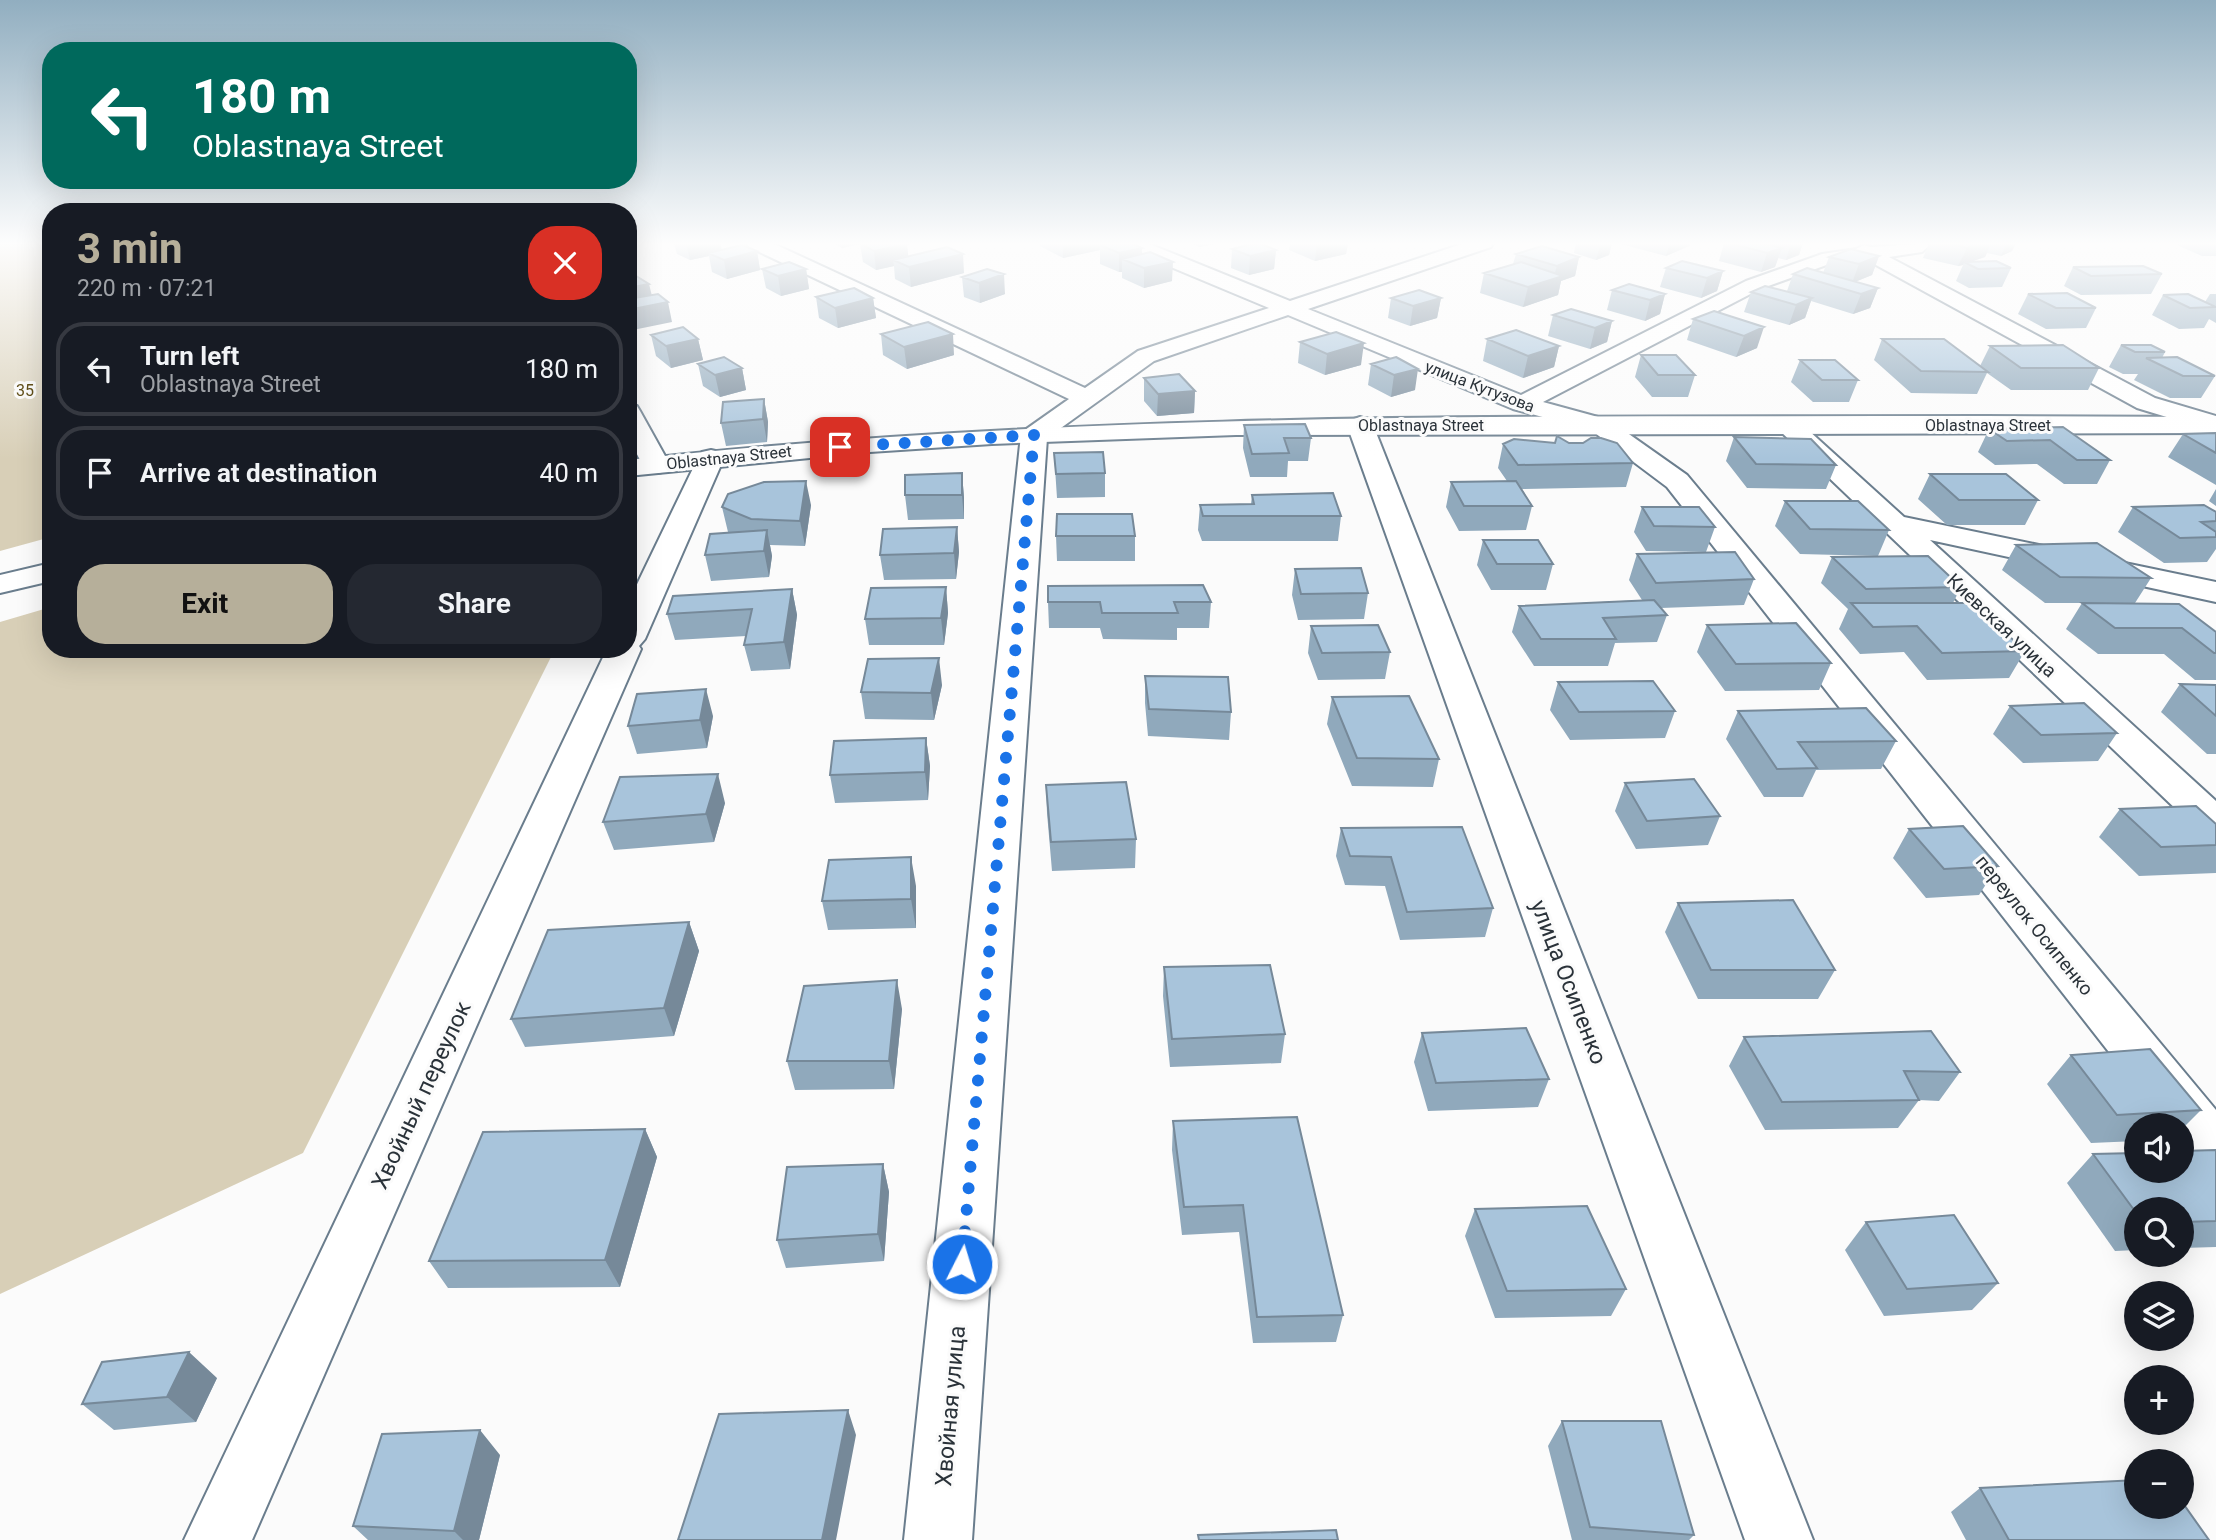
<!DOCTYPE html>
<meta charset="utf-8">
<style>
:root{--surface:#171b24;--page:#242831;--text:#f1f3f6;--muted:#9ea1a6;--line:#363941;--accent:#b6af9a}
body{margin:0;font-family:Roboto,sans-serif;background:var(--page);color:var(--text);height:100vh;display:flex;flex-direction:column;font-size:26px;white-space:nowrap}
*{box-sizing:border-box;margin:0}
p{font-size:23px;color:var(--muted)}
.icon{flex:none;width:38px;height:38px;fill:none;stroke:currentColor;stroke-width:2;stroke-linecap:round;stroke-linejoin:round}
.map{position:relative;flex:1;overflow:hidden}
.details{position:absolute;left:42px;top:203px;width:595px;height:455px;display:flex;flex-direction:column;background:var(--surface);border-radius:28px;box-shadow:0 7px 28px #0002}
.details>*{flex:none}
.hud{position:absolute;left:42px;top:42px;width:595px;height:147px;border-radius:28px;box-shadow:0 7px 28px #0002;background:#00695c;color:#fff;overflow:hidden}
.fabs{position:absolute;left:2124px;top:1113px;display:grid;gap:14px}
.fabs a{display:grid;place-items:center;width:70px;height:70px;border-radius:50%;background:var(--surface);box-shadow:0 7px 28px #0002;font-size:35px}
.pin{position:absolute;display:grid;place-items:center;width:60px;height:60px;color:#fff;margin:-30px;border-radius:14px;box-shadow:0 4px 10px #0006}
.me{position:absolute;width:77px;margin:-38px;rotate:5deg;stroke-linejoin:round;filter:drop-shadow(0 0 5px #0008)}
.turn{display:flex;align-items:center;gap:24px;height:147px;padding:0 35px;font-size:32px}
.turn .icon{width:91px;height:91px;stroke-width:2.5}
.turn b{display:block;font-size:49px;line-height:60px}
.round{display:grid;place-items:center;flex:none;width:74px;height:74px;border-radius:28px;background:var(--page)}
.summary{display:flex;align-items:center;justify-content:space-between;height:119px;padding:0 35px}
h1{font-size:42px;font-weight:700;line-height:52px;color:var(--accent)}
.primary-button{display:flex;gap:14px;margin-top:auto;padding:14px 35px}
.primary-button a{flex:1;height:80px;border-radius:28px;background:var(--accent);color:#111;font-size:28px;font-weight:700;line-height:80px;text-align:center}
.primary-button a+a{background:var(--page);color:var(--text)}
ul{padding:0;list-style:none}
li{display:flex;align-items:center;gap:21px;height:94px;margin:0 14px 10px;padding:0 21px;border:4px solid var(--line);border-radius:28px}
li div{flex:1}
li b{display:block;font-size:26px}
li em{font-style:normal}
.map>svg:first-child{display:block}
</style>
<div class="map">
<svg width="2216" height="1540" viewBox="0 0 2216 1540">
<rect width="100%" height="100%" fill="#fbfbfb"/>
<path fill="#d8cfb7" d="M0 243H51V537L0 551Z
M51 607V649H555L303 1153 0 1294V622Z"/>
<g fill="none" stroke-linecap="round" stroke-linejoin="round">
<g stroke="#6a7d8d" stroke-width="4">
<path id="minor" d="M747 243H772L1085 388 1138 351 1269 308 1123 247 1121 243H1147L1290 301 1465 243H1493L1491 247 1308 309 1521 395 1746 281 1822 254 1856 249 1864 245 1871 247 1932 243 1922 252 1889 257 2155 398 2216 416V432L2137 408 1865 259 1832 263 1760 289 1543 402 1609 420 1687 475 2216 1110V1172C2190 1163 2182 1153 2182 1125H2166L1667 487 1591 430 1513 409 1288 315 1154 361 1047 438 972 1540H904L1021 435 1025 430 1069 399 749 247Z
M628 404 637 406 640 411 670 465 667 471 657 473 647 471C630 445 628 433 628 404Z
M1360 417 1369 420 1373 425 1813 1540H1745L1347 425 1351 420Z
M1788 417 1797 420 1904 517 2216 582V602L1930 540 2216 801V838L2202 834 1779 430 1775 425 1779 420Z
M711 450 720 452 724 458 645 639 639 646 641 649 252 1540H184L607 649H628V603L698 458 702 452Z"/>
</g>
<g stroke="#6a7d8d" stroke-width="4">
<path id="major" d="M1985 416 2216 417V433L1236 435 992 444 870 452 628 476V460C1079 410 1532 417 1985 416Z
M51 563V581L0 593V575Z"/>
</g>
<use href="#minor" fill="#fff" fill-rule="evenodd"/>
<use href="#major" fill="#fff" fill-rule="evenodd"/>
</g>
<path fill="#90a9bc" d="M674 243H720L722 250 757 251 760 270 727 279 712 272 709 256 690 260 677 254Z
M833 243H906L907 244 908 257 964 273 911 287 895 279 894 266 876 270 863 262 860 244 842 248Z
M1040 243H1106L1142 254 1172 281 1144 288 1122 278V272H1119L1100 264V250L1063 258 1040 246Z
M1191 243H1220L1199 247Z
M1290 243H1348L1346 254 1315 261 1289 250Z
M1576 243H1612L1609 255 1596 260 1574 253Z
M1617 243H1690L1689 246 1666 256Z
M1724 243H1803L1799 255 1786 260 1778 258 1775 267 1761 272 1719 261Z
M1929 243H2016L2012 251 2001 256 1987 253 1985 257 1973 261 2011 268 2002 287 1969 288 1956 281 1963 265 1958 266 1923 258Z
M2179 243H2216V256H2202L2177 245Z
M1232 249 1276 250 1274 269 1249 275 1231 268Z
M1516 254 1579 257 1575 276 1561 281 1558 295 1523 307 1480 293 1484 273 1513 264Z
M1879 256 1872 275 1855 282 1878 288 1870 308 1853 314 1811 301 1805 318 1789 325 1744 312 1751 292 1787 291 1793 274 1823 273 1829 257Z
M2073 267 2162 274 2151 294 2081 295 2064 286Z
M1666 268 1723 271 1717 291 1701 298 1660 287Z
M762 269H806L809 289 781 296 766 288Z
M987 269 1005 294 980 303 964 297 962 277Z
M1612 290 1665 294 1660 314 1645 321 1607 310Z
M2028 294 2096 308 2086 328 2046 329 2018 314Z
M2210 294H2216V323L2209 319 2204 328 2179 329 2152 315 2163 295 2205 302Z
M816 297 873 298 876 318 838 328 819 318Z
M1391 298H1441L1437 318 1410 326 1388 318Z
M1714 311 1757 348 1736 357 1687 340 1693 319Z
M1553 315 1612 321 1607 342 1590 349 1548 336Z
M881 334 954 355 907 369 883 355Z
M651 335 698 339 703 360 671 368 656 356Z
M1487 339 1559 346 1554 367 1523 378 1483 361Z
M1882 339 1980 366 1990 346 2099 368 2088 390H2011L1987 373 1977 394 1911 393 1874 360Z
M1300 342 1361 365 1325 375 1298 363Z
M2121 345 2165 352 2162 358 2215 376 2201 398H2170L2134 380 2138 374H2123L2109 367Z
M1641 355 1695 375 1688 397H1652L1635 377Z
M1396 357 1415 390 1391 397 1368 385 1371 364Z
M1800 360 1858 380 1849 402H1813L1791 382Z
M698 364 742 368 746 390 720 397 703 386Z
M1144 378 1195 391 1194 413 1157 416 1144 401Z
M764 399 768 422 767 442 726 446 721 423Z
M1244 425 1311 438 1308 461H1288L1287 477H1250L1243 448Z
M2063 427 2110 460 2097 484H2064L2037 464 1995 465 1978 452 1989 429Z
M2216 433V485L2168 457 2183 434Z
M1734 437 1836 465 1826 489 1747 488 1726 461Z
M1555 443H1569L1633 463 1626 487 1522 489 1532 506 1526 530 1459 531 1446 507 1451 482 1507 481 1498 468 1503 444Z
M1054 453 1105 473V497L1057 498Z
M962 473 964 498V519L908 520 905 495Z
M1930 474 2038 500 2025 525H1947L1918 499Z
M2216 489V506L2209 501Z
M1252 495 1341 516 1338 541H1202L1198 530 1200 505 1251 504Z
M1785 501 1889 530 1878 556 1800 554 1775 526Z
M811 505 805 546 770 545 772 556 769 577 711 581 705 555 729 533 728 532 722 507Z
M1642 507 1715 527 1706 552 1646 551 1634 532Z
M2133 507 2216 512V549L2207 562 2164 563 2118 532Z
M957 527 959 552 956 579 884 580 880 555Z
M1056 536H1135V561H1057Z
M1483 540 1553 564 1546 590H1491L1477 565Z
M2016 545 2151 578 2135 603 2216 632V680H2195L2164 654H2098L2066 629 2082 603H2045L2002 570Z
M1637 554 1754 579 1744 605 1661 608 1667 615 1657 642 1615 643 1608 666H1534L1512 632 1519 606 1642 600 1629 580Z
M1832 557 1961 587 1953 603 2025 651 2009 678 1927 680 1904 652 1860 654 1839 629 1848 609 1821 583Z
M1295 569 1368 593 1364 619 1298 620 1292 595Z
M946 587 948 613 944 645H869L865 619Z
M792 589 797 615 790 669 751 671 744 645 746 636 675 640 667 614Z
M1048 602H1211L1209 628H1177V640L1103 639 1100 628H1049Z
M1707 625 1831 663 1819 690 1725 691 1697 652Z
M1311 626 1390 652 1385 679 1318 680 1308 653Z
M1145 676 1231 712 1229 740 1148 736 1145 703Z
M1558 682 1675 711 1665 738 1570 740 1550 710Z
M2180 684 2216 685V754H2207L2161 712Z
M942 685 934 720 865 719 861 692Z
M1332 697 1439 759 1433 787 1352 786 1327 724Z
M2010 706 2117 733 2098 761 2023 763 1993 734Z
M1738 711 1896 741 1881 769 1816 770 1803 797H1764L1726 739Z
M713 716 707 748 637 754 628 726Z
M926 738 930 766 928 800 835 803 830 775Z
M1625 783 1720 816 1708 845 1636 849 1615 811Z
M1046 785 1136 839 1135 868 1052 871 1047 813Z
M725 803 714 842 614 850 603 822Z
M2120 809 2216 824V873L2139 876 2099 837Z
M1341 828 1493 908 1485 937 1400 940 1385 886 1345 885 1336 856Z
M1909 829 1998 866 1979 895 1926 898 1893 858Z
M916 886V928L828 930 822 901Z
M1678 903 1835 970 1818 999H1698L1665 932Z
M689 922 699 951 674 1036 525 1047 511 1019Z
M1164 967 1285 1034 1281 1063 1170 1067 1163 996Z
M902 1009 894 1089 795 1090 787 1061Z
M1422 1033 1549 1079 1538 1107 1428 1111 1414 1062Z
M1744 1037 1960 1072 1939 1101 1919 1100 1898 1128 1765 1130 1729 1066Z
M2071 1055 2201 1110 2182 1129V1125H2137V1141L2091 1143 2047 1084Z
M1173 1121 1343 1315 1336 1342 1253 1343 1239 1232 1182 1235 1172 1150Z
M645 1129 657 1157 620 1287 448 1288 429 1261Z
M2216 1150V1247L2182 1248V1209H2137V1250L2115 1251 2067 1183 2093 1154Z
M883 1164 889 1192 884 1261 786 1268 777 1240Z
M1475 1209 1626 1289 1611 1316 1495 1318 1465 1236Z
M1866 1222 1998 1283 1972 1310 1884 1316 1845 1250Z
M217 1378 196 1422 114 1430 82 1404Z
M1562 1421 1694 1535 1689 1540H1572L1548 1446Z
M500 1455 479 1540H368L353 1526Z
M1980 1488 2209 1540H1966L1951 1512Z"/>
<path fill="#768999" d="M686 243H720L722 252 708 253 709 256 690 260Z
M841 243H862L842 248Z
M1063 243H1106V248L1100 245V250L1063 258Z
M1200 243H1220L1199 247Z
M1317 243H1348L1346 254 1315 261Z
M1601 243H1612L1609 255 1596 260Z
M1670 243H1690L1689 246 1666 256Z
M1791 243H1803L1799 255 1786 260Z
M1979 243H1991L1985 257 1967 263 1964 262 1963 265 1958 266 1967 248Z
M2007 243H2016L2012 251 2001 256Z
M907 244 909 263 893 260 894 266 876 270 874 251Z
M1142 248V267L1122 259V272H1119V253Z
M1782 248 1775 267 1761 272 1767 253Z
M1276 250 1274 269 1249 275 1250 256Z
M757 251 760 270 727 279 724 260Z
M963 254 964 273 911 287 909 267Z
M1879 256 1872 275 1852 283 1859 264Z
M1579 257 1575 276 1561 281 1558 295 1523 307 1528 287 1553 279 1557 266Z
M1173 262 1172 281 1144 288V268Z
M806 269 809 289 781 296 778 276Z
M1723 271 1717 291 1701 298 1707 278Z
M1004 274 1005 294 980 303 979 283Z
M649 284 654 304 628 309V288Z
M1878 288 1870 308 1853 314 1861 294Z
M1665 294 1660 314 1645 321 1650 300Z
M873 298 876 318 838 328 835 308Z
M1441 298 1437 318 1410 326 1413 306Z
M1812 298 1805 318 1789 325 1796 305Z
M668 302 672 322 628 331V310Z
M1612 321 1607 342 1590 349 1595 328Z
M1764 327 1757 348 1736 357 1744 336Z
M953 334 954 355 907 369 904 347Z
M698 339 703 360 671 368 666 346Z
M1364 343 1361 365 1325 375 1327 354Z
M1559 346 1554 367 1523 378 1528 356Z
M742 368 746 390 720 397 715 375Z
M1418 369 1415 390 1391 397 1394 375Z
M1195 391 1194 413 1157 416 1158 394Z
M764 399 768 422 767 442 763 419Z
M962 473 964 498V519L962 495Z
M806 481 811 505 805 546 800 521Z
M957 527 959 552 956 579 954 553Z
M767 530 772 556 769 577 764 551Z
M946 587 948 613 944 645 941 618Z
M792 589 797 615 790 669 784 642Z
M939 658 942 685 934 720 931 693Z
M706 689 713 716 707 748 700 720Z
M926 738 930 766 928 800 925 772Z
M718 774 725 803 714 842 706 814Z
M911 857 916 886V928L911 899Z
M689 922 699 951 674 1036 664 1008Z
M897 980 902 1009 894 1089 889 1061Z
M645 1129 657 1157 620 1287 605 1260Z
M883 1164 889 1192 884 1261 878 1234Z
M189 1352 217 1378 196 1422 167 1397Z
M848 1410 856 1435 836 1540H822Z
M480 1430 500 1455 479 1540H463L454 1531Z"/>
<path fill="#a8c4db" stroke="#768999" stroke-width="2" d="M860 243H906L907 244 874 251Z
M1109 243H1131L1142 248 1119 253 1100 245Z
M1256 243H1259L1276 250 1250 256 1232 249Z
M1729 243H1763L1782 248 1767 253Z
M1949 243H1979L1967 248Z
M742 245 757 251 724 260 708 253Z
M1542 246 1579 257 1557 266 1516 254Z
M947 247 963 254 909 267 893 260Z
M1851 249 1879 256 1859 264 1829 257Z
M1150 252 1173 262 1144 268 1122 259Z
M1682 261 1723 271 1707 278 1666 268Z
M1996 261 2011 268 1978 269 1964 262Z
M789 262 806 269 778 276 762 269Z
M1521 262 1563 276 1528 287 1484 273Z
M2143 266 2162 274 2091 276 2073 267Z
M1807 268 1878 288 1861 294 1793 274Z
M987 269 1004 274 979 283 962 277Z
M628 271 649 284 628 288Z
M1629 284 1665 294 1650 300 1612 290Z
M1765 286 1812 298 1796 305 1751 292Z
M854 288 873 298 835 308 816 297Z
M1419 290 1441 298 1413 306 1391 298Z
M2067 293 2096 308H2056L2028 294Z
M658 294 668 302 628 310V299Z
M2188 294 2216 307 2190 308 2163 295Z
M1571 309 1612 321 1595 328 1553 315Z
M1714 311 1764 327 1744 336 1693 319Z
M928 322 953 334 904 347 881 334Z
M683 327 698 339 666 346 651 335Z
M1516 330 1559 346 1528 356 1487 339Z
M1336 332 1364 343 1327 354 1300 342Z
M1882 339H1944L1988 372 1921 371Z
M2063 345 2099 368H2021L1990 346Z
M2121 345H2151L2165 352H2135Z
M1641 355H1676L1695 375H1658Z
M724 357 742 368 715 375 698 364Z
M1396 357 1418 369 1394 375 1371 364Z
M2177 357 2215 376H2183L2146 358Z
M1800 360H1835L1858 380H1822Z
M1179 374 1195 391 1158 394 1144 378Z
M764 399 763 419 721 423 723 402Z
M1305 424 1311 438H1284L1289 453 1252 454 1244 425Z
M2063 427 2110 460H2077L2050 440 2007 441 1989 429Z
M2216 433V453L2183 434Z
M1557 436 1569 443H1583L1591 438H1601L1617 443 1633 463 1518 465 1503 444 1514 439 1555 443Z
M1734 437 1811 439 1836 465 1756 464Z
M1103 452 1105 473 1056 474 1054 453Z
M962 473V495H905V475Z
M1930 474H2006L2038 500H1959Z
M806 481 800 521 751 519 722 507 728 494 764 482Z
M1516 481 1532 506H1464L1451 482Z
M1333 493 1341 516H1203L1200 505 1254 504 1252 495Z
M1785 501H1858L1889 530 1810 529Z
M2204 505 2216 512V521L2201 522 2216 532V537L2180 538 2133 507Z
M1642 507H1699L1715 527 1654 526Z
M1057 514H1132L1135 536H1056Z
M957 527 954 553 880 555 883 529Z
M767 530 764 551 705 555 710 534Z
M1483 540H1538L1553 564H1497Z
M2097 543 2151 578 2060 577 2016 545Z
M1735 552 1754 579 1656 583 1637 554Z
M1928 556 1961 587 1866 589 1832 557Z
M1361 568 1368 593 1301 594 1295 569Z
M1203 585 1211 602H1174L1178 613H1102L1100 602H1048V586Z
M946 587 941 618 865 619 871 588Z
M792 589 784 642 744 645 752 609 667 614 673 596Z
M1654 600 1667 615 1603 618 1616 639H1541L1519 606Z
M1851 603H1974L2025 651 1942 653 1917 626 1873 627Z
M2082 603 2179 604 2216 632V653H2214L2182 628H2115Z
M1796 623 1831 663 1736 664 1707 625Z
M1378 625 1390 652 1322 653 1311 626Z
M939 658 931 693 861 692 868 659Z
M1145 676 1228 677 1231 712 1149 709Z
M1653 681 1675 711 1579 712 1558 682Z
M2180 684 2216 685V716Z
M706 689 700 720 628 726 637 694Z
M1409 696 1439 759 1357 758 1332 697Z
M2084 703 2117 733 2041 735 2010 706Z
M1866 708 1896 741 1798 742 1817 768 1777 769 1738 711Z
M926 738 925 772 830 775 834 741Z
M718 774 706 814 603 822 620 777Z
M1694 779 1720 816 1647 821 1625 783Z
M1126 782 1136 839 1051 842 1046 785Z
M2196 806 2216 824V845L2161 847 2120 809Z
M1963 826 1998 866 1944 869 1909 829Z
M1462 827 1493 908 1407 912 1391 857 1350 856 1341 828Z
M911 857V899L822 901 829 860Z
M1793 900 1835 970H1711L1678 903Z
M689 922 664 1008 511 1019 548 930Z
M1270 965 1285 1034 1172 1039 1164 967Z
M897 980 889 1061H787L804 986Z
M1526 1028 1549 1079 1436 1083 1422 1033Z
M1931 1031 1960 1072 1904 1071 1919 1100 1782 1102 1744 1037Z
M2150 1049 2201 1110 2117 1115 2071 1055Z
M1297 1117 1343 1315 1257 1317 1243 1205 1184 1207 1173 1121Z
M645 1129 605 1260 429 1261 483 1132Z
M2216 1150V1221L2182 1222V1209H2137V1214L2093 1154 2137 1153V1171H2182V1151Z
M883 1164 878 1234 777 1240 787 1167Z
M1587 1206 1626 1289 1507 1291 1475 1209Z
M1954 1215 1998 1283 1907 1289 1866 1222Z
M189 1352 167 1397 82 1404 102 1362Z
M848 1410 822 1540H678L719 1414Z
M1562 1421H1661L1694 1535 1590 1527Z
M480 1430 454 1531 353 1526 382 1434Z
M2137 1480V1507H2182V1502L2209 1540H2009L1980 1488Z
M1336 1530 1338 1540H1199L1198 1535Z"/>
<linearGradient id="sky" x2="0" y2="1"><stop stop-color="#91aec0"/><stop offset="0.53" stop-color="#fdfdfd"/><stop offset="1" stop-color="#fdfdfd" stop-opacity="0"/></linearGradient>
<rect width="2216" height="459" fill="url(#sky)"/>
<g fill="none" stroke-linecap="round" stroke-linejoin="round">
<path stroke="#1a73e8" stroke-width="12" stroke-dasharray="0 21.6" d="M840 447 1034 435 962 1264"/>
</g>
<g text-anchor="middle" stroke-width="6" stroke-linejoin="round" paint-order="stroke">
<g font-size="16" fill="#2a3239" stroke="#fbfbfb">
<text transform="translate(1480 386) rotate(21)" y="6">улица Кутузова</text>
<text x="1421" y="431">Oblastnaya Street</text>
<text x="1988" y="431">Oblastnaya Street</text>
<text transform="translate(729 457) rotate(-6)" y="6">Oblastnaya Street</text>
</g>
<g font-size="16" fill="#62501a" stroke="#fbfbfb">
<text x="25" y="396">35</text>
</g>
<g font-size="19" fill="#2a3239" stroke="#fbfbfb">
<text transform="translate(2002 625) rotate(43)" y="7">Киевская улица</text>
<text transform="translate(2035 925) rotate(51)" y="7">переулок Осипенко</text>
</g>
<g font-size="23" fill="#2a3239" stroke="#fbfbfb">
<text transform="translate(1569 982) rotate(69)" y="8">улица Осипенко</text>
<text transform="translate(421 1095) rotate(-65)" y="8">Хвойный переулок</text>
<text transform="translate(950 1406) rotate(-85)" y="8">Хвойная улица</text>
</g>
</g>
</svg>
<div class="fabs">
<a><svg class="icon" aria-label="sound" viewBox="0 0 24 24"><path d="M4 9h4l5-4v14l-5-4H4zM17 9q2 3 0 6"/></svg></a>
<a><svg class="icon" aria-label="search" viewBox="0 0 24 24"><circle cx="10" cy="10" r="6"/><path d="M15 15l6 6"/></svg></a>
<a><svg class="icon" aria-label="layers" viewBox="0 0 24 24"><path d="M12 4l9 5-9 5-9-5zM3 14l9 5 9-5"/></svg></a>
<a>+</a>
<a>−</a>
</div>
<div class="pin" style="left:840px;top:447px;background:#d93025"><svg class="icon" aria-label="arrive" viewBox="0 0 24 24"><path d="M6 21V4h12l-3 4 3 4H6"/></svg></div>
<svg class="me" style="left:962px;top:1264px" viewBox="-20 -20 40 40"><circle r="17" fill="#1a73e8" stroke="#fff" stroke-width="3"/><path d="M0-11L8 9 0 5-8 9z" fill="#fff"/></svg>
<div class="hud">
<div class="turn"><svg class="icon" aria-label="left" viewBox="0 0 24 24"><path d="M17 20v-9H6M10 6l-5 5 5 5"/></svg><div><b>180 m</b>Oblastnaya Street</div></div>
</div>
<section class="details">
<div class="summary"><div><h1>3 min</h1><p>220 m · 07:21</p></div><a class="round" style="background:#d93025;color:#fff"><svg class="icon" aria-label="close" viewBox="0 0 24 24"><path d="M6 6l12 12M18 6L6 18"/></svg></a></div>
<ul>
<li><svg class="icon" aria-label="left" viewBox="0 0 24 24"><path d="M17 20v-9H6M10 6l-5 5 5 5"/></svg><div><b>Turn left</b><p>Oblastnaya Street</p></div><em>180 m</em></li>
<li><svg class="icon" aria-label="arrive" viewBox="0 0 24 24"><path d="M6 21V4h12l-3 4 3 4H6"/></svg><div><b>Arrive at destination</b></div><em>40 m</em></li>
</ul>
<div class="primary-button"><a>Exit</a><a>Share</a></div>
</section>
</div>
